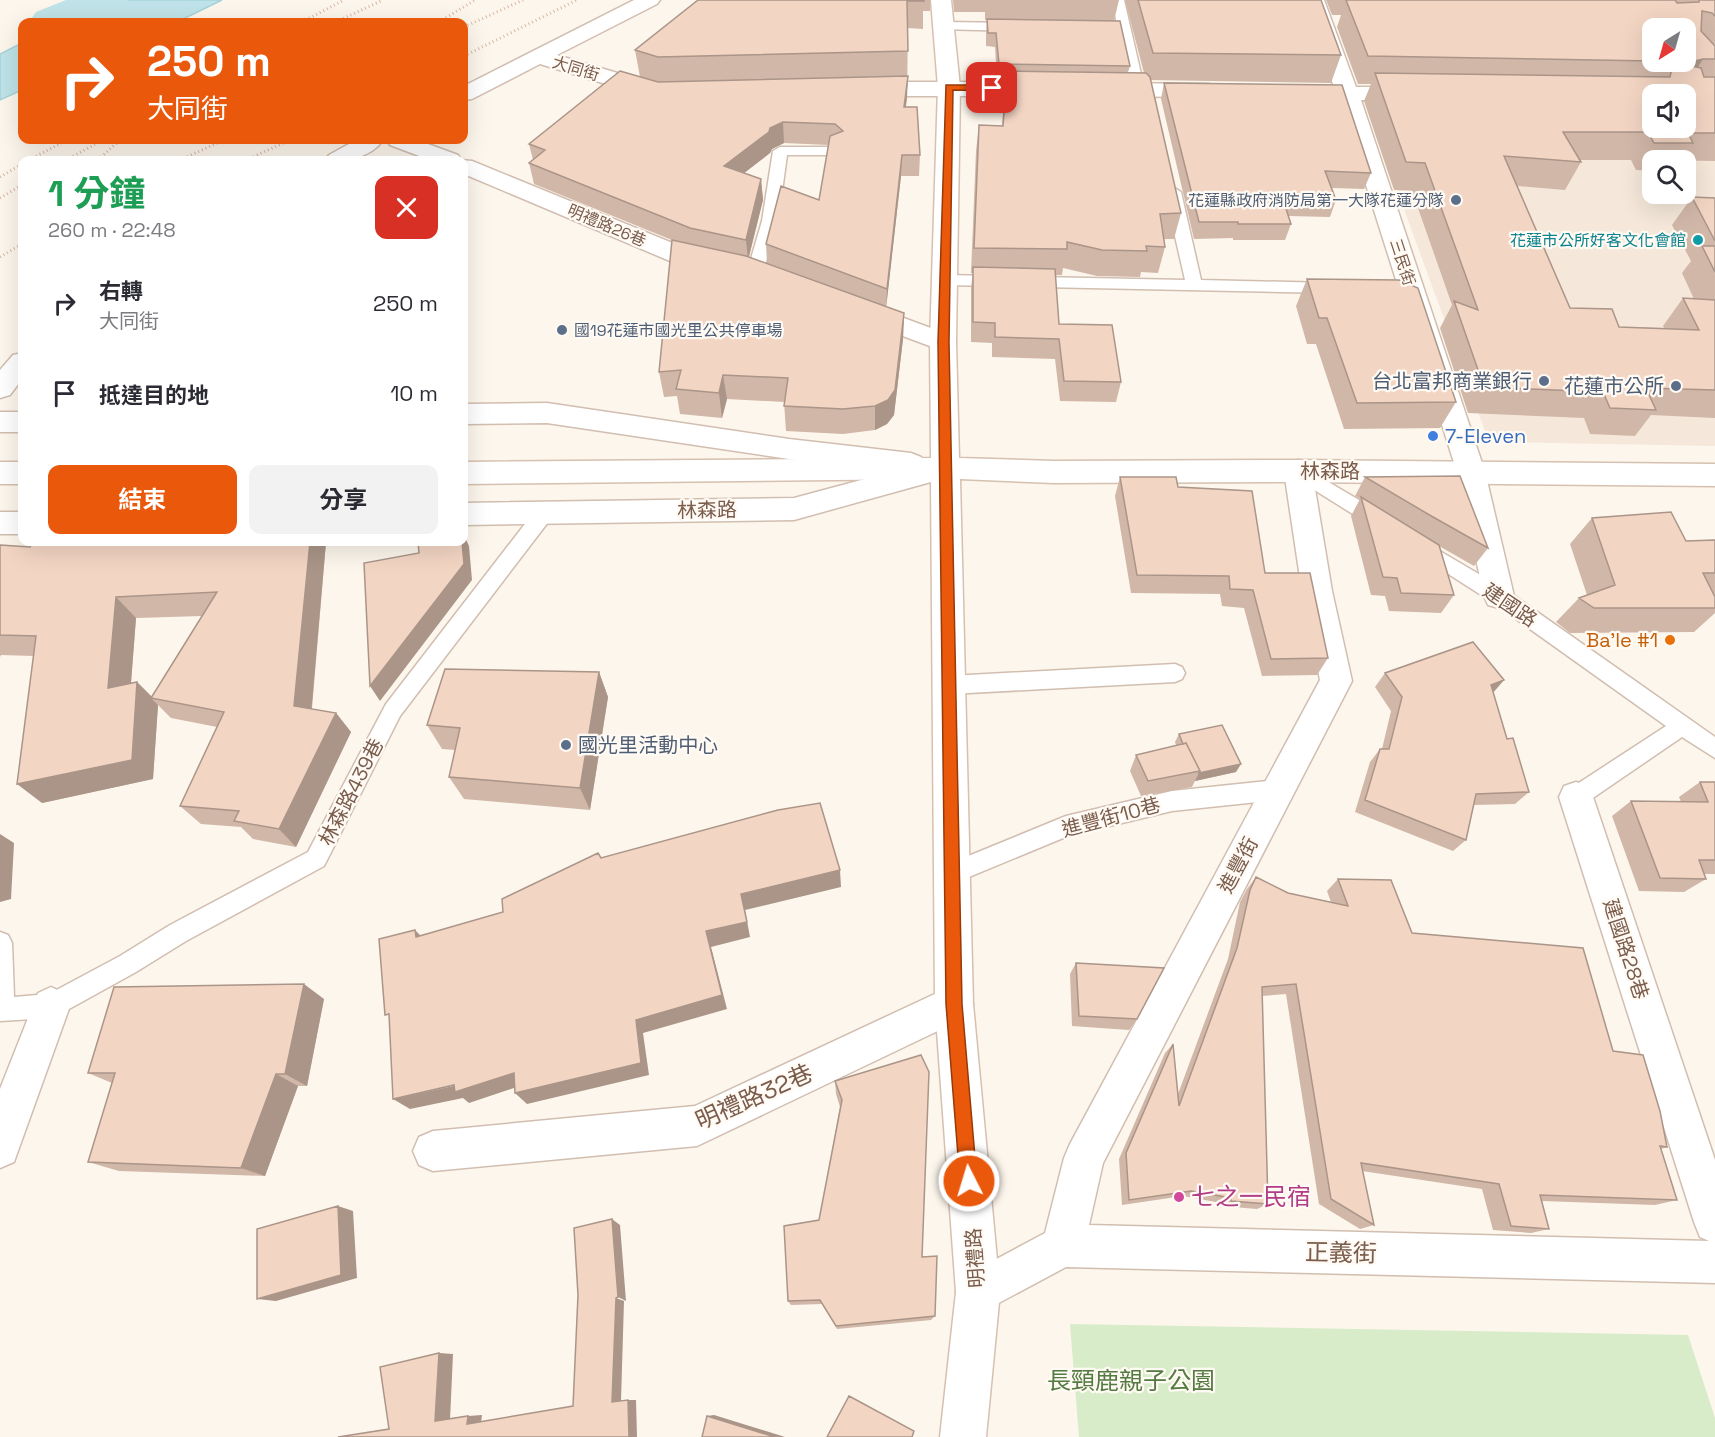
<!DOCTYPE html>
<html lang="zh-TW">
<meta charset="utf-8">
<style>
:root{--surface:#fff;--page:#f2f2f3;--text:#2b2b33;--muted:#7c7c81;--accent:#ea580c}
body{margin:0;font-family:"Space Grotesk","Noto Sans TC",sans-serif;background:var(--page);color:var(--text);height:100vh;display:flex;flex-direction:column;font-size:22px;white-space:nowrap}
*{box-sizing:border-box;margin:0}
p{font-size:20px;color:var(--muted)}
.icon{flex:none;width:33px;height:33px;fill:none;stroke:currentColor;stroke-width:2;stroke-linecap:round;stroke-linejoin:round}
.map{position:relative;flex:1;overflow:hidden}
.details{position:absolute;left:18px;top:156px;width:450px;height:390px;display:flex;flex-direction:column;background:var(--surface);border-radius:12px;box-shadow:0 6px 24px #0002}
.details>*{flex:none}
.hud{position:absolute;left:18px;top:18px;width:450px;height:126px;border-radius:12px;box-shadow:0 6px 24px #0002;background:#ea580c;color:#fff;overflow:hidden}
.needle{width:39px;rotate:217deg}
.fabs{position:absolute;left:1642px;top:18px;display:grid;gap:12px}
.fabs a{display:grid;place-items:center;width:54px;height:54px;border-radius:12px;background:var(--surface);box-shadow:0 6px 24px #0002;font-size:30px}
.pin{position:absolute;display:grid;place-items:center;width:51px;height:51px;color:#fff;margin:-26px;border-radius:12px;box-shadow:0 3px 9px #0006}
.me{position:absolute;width:66px;margin:-33px;rotate:355deg;stroke-linejoin:round;filter:drop-shadow(0 0 4px #0008)}
.turn{display:flex;align-items:center;gap:21px;height:126px;padding:0 30px;font-size:27px}
.turn .icon{width:78px;height:78px;stroke-width:2.5}
.turn b{display:block;font-size:42px;line-height:51px}
.round{display:grid;place-items:center;flex:none;width:63px;height:63px;border-radius:12px;background:var(--page)}
.overview{display:flex;align-items:center;justify-content:space-between;height:102px;padding:0 30px}
h1{font-size:36px;font-weight:700;line-height:45px;color:#1e9e55}
.action{display:flex;gap:12px;margin-top:auto;padding:12px 30px}
.action a{flex:1;height:69px;border-radius:12px;background:var(--accent);color:#fff;font-size:24px;font-weight:700;line-height:69px;text-align:center}
.action a+a{background:var(--page);color:var(--text)}
ul{padding:0;list-style:none}
li{display:flex;align-items:center;gap:18px;height:90px;padding:0 30px}
li div{flex:1}
li b{display:block;font-size:22px}
li em{font-style:normal}
.map>svg:first-child{display:block}
</style>
<div class="map">
<svg width="1715" height="1437" viewBox="0 0 1715 1437">
<rect width="100%" height="100%" fill="#fdf6ec"/>
<path fill="#f5e8da" fill-rule="evenodd" d="M1370 116 1653 128H1686L1715 122V446L1489 442ZM1653 160H1686V194H1653Z"/>
<path fill="#d8ecc9" d="M1070 1324 1688 1335 1715 1418V1437H1079Z"/>
<path fill="#bfe3e8" stroke="#a5d3da" stroke-width="1.5" d="M116 0H222L177 22H67Z
M22 43V90L0 100V54Z"/>
<g fill="none" stroke-linecap="round" stroke-linejoin="round">
<path fill="#bfe3e8" fill-rule="evenodd" d="M66 0H129C109 29 60 25 29 22L36 12Z"/>
<g stroke="#d1beb0" stroke-width="3">
<path id="lane" d="M1112 0H1124L1142 78 1156 96 1154 99H1144L1128 78Z
M944 22 1016 23 1023 27 1016 31 939 29 937 26 939 23Z
M780 147H834L841 151 834 155H787L778 221 763 272 761 276H749L747 272 762 221 773 151Z
M1173 187 1181 192 1201 280 1330 283 1336 284 1338 288 1336 292 1330 293 945 285 939 284 937 280 939 276 945 275 1185 280 1165 192Z
M1298 464 1386 516 1388 521 1386 526 1379 528 1372 526 1292 476 1289 471 1292 466Z
M545 505 552 507 554 512 552 517 400 716 324 866 186 941 136 972 60 1014 51 1018 0 1021V932L8 935 12 943 14 997 49 994 120 956 170 925 308 852 386 704 538 507Z
M1421 540 1506 590 1715 737V758L1682 737 1584 804 1576 807 1568 804 1565 797 1568 790 1666 726 1492 602 1414 552 1411 547 1414 542Z
M1175 664 1182 667 1185 673 1182 679 1175 682 950 694 943 691 940 685 943 679 950 676Z
M1277 780 1285 783 1288 790 1285 797 1277 800 1172 811 1068 836 952 884 944 880 941 873 944 866 1066 816 1172 791Z"/>
</g>
<g stroke="#d1beb0" stroke-width="3">
<path id="street" d="M634 0H660L657 4 557 55 661 86 664 91 661 96 653 98 645 96 540 64 472 99 464 100V86Z
M1304 0H1324L1356 87H1412L1420 89 1423 94 1420 99 1412 101 1361 100 1485 472 1514 596 1510 605 1499 608 1488 605 1484 596 1457 472 1339 100 1293 98 1290 93 1293 88 1334 87Z
M863 82H1049L1057 84 1060 89 1057 94 1049 96H863L855 94 852 89 855 84Z
M1109 83 1208 84 1216 86 1219 91 1216 96 1208 98 1101 95 1098 90 1101 85Z
M356 140H383C371 158 345 162 325 160L329 155Z
M387 140H417L458 155 461 160 472 161 692 251 724 258 727 264 724 270 715 272 677 264 464 174V160H430L390 145Z
M861 302 952 336 956 342 952 348 943 351 852 317 848 311 852 305Z
M22 353V379L10 395 0 398V370L13 355Z
M547 403 789 439 911 453 921 457 925 463 946 457 956 461 960 468 956 475 794 520 464 525V503L794 498 891 472 789 459 547 423 464 424V404Z
M0 412H22V432H0Z
M1298 460 1308 463 1312 471 1332 591 1352 681 1103 1163 1089 1225 1709 1241 1700 1237 1694 1222 1559 797 1564 786 1576 782 1588 786 1593 797 1715 1160V1283L1066 1267 978 1314 963 1307 956 1292 963 1277 1045 1233 1064 1158 1070 1144 1320 680 1302 591 1284 471 1288 463Z
M0 512H22V534H0Z
M954 985 967 991 973 1004 967 1017 697 1146 433 1171 419 1165 413 1151 419 1137 433 1131 695 1106Z
M51 987 64 993 70 1006 14 1162 0 1168V1089L38 993Z"/>
</g>
<g stroke="#d6c0b0" stroke-width="3">
<path id="secondary" d="M931 0H951L960 87 956 342 959 458 1054 461 1298 460 1715 464V486L1298 482 1054 483 960 479 973 1004 1000 1292 986 1437H940L956 1292 935 1004 931 479 464 484V462L931 458 930 342 938 87Z
M0 462H22V484H0Z"/>
</g>
<path stroke="#d9b8a5" stroke-width="3" stroke-dasharray="1 3" stroke-linecap="butt" d="M302 22 344 0
M336 22 383 0
M439 22 475 0
M464 27 523 0
M464 56 577 0
M29 160 67 140
M66 160 103 140
M98 160 120 140
M180 160 224 140
M246 160 290 140
M0 177 22 164
M0 198 22 185
M0 257 22 244"/>
<use href="#lane" fill="#fff" fill-rule="evenodd"/>
<use href="#street" fill="#fff" fill-rule="evenodd"/>
<use href="#secondary" fill="#fff" fill-rule="evenodd"/>
</g>
<path fill="#d1b7a8" fill-rule="evenodd" d="M698 0H930V11H923V29L908 28 907 97 906 107 920 155 919 176H901L886 307 904 313 903 339 894 415 887 424 875 430 843 434 786 431 784 402 727 399 722 418 680 414 677 396 664 397 659 372 672 240 534 184 529 163 533 160 529 144 640 77 635 50ZM784 143 829 145 819 200 766 244 767 263 749 257 763 200 761 179 744 173 770 153 772 149Z
M953 0H1119L1114 21 1130 66 1128 72 1144 73 1125 0H1321L1341 55 1331 83 1150 80 1181 213 1174 239H1164L1165 247 1158 273 1141 272 1140 277 1097 276 1063 268 1062 275H1055L1059 324 1121 382 1116 402 1060 401 1055 359 992 357V343L971 342V287L973 273H971L976 151 979 125 1002 126 1006 78H997L995 47 986 46V33L987 20H985V12H954Z
M1326 0H1715V161L1653 160V171L1636 170 1631 160H1580L1581 162 1565 190 1517 186 1570 308 1619 327 1664 328 1663 326 1683 298 1694 299 1682 273 1691 261 1672 225 1692 197 1715 198V418L1651 415 1635 436 1590 434 1584 418 1468 413 1440 328 1452 305 1412 191 1394 190 1364 101 1371 84H1358L1337 27 1341 15H1332ZM1653 28 1686 62H1653Z
M1164 83 1371 173 1364 189 1332 188 1336 200 1330 217 1288 216 1291 224 1285 240H1233V238L1194 239 1161 99Z
M1307 279 1456 402 1440 428 1344 429 1316 344H1307L1296 306Z
M1120 477 1178 487 1265 573 1328 658 1317 675 1262 676 1244 608 1222 606 1220 594 1131 593 1115 496Z
M1365 477 1488 548 1474 566 1439 546 1454 595 1441 613 1389 611 1385 596 1371 595 1351 516 1360 499 1355 496Z
M1592 518 1686 541 1715 540V613L1694 632 1570 633 1556 622 1579 598 1587 595 1570 544Z
M33 542H326L312 709 336 713 351 732 296 847 253 839 241 827 201 824 180 806 217 727 171 718 158 705 153 779 42 803 33 656 1 655 0 657V545L30 547ZM202 616 152 697 137 682 131 683 136 618Z
M599 672 608 697 590 810 464 799 449 777 456 750 442 749 427 725Z
M1385 673 1504 680 1493 692 1507 739 1529 792 1515 804 1474 805 1466 840 1453 851 1355 812 1370 762 1380 749H1382L1391 711 1375 687Z
M1179 734 1236 772 1195 781 1192 787 1141 796 1130 771 1136 755 1176 745 1175 742Z
M1700 782H1715V874H1704L1706 879 1684 892 1639 891 1612 816 1631 801 1681 802 1679 797Z
M1256 877 1288 893 1331 902 1327 891 1338 879 1412 933 1613 1051 1667 1147 1661 1149 1677 1200 1655 1205 1542 1201 1549 1229 1531 1233 1493 1230 1482 1189 1362 1171 1374 1225 1360 1229 1319 1204 1286 994 1262 996 1268 1204 1257 1209 1221 1206V1203L1183 1196 1122 1205 1119 1159 1165 1053 1173 1044 1178 1094 1228 959 1240 902 1247 889Z
M1076 963 1137 1019 1129 1030 1072 1026 1070 974Z
M324 999 307 1086H298L265 1176 119 1171 88 1162 112 1083 88 1073Z
M835 1081 922 1257 935 1316 931 1320 837 1329 822 1304 791 1305 788 1301 819 1220 840 1107 836 1094Z"/>
<path fill="#aa9588" d="M1703 59 1685 87 1677 89 1695 61Z
M908 76 907 97 903 128 904 107Z
M783 122 784 143 772 149 770 153 726 187 724 166 770 128Z
M902 155 901 176 886 309 887 289Z
M761 179 763 200 748 260 746 240Z
M904 313 903 339 894 415 887 424 875 430V406Z
M723 375 727 399 722 418 719 393Z
M464 535 469 546 472 580 380 701 370 686 462 542H464Z
M310 542H326L310 726 294 706Z
M116 597 136 618 129 708 108 688Z
M599 672 608 697 590 810 580 788Z
M1504 680 1492 694 1491 685Z
M137 682 154 699 151 698 158 705 153 779 42 803 17 784Z
M336 713 351 732 296 847 279 829Z
M1241 764 1236 772 1195 781 1199 773Z
M0 834 14 843 11 899 0 902Z
M840 870 841 887 745 910 750 937 711 947 727 1009 643 1033 649 1075 527 1104 515 1093 636 1020 706 931 741 894Z
M415 930 430 945 416 937Z
M304 984 324 999 307 1086 285 1074Z
M514 1073 526 1084 469 1103 463 1098 410 1109 393 1099Z
M276 1074 298 1086 265 1176 241 1168Z
M338 1206 353 1211 357 1278 276 1301 257 1299Z
M612 1219 620 1225 626 1301 618 1297Z
M616 1298 624 1301 621 1401 612 1402Z
M439 1353 453 1354 450 1420 435 1421Z
M628 1400H636L637 1437H629Z
M482 1415 481 1423 467 1424 468 1416Z
M714 1415 785 1437H775L707 1416Z"/>
<path fill="#f3d5c3" stroke="#aa9588" stroke-width="1.5" fill-rule="evenodd" d="M698 0H924V1H907L908 51 658 57 635 50Z
M1138 0H1321L1341 55 1153 53Z
M1346 0H1675L1677 3 1699 2V0H1715V16L1712 13 1702 11 1701 31 1715 46V59H1703L1695 61 1691 66 1701 68 1704 77H1715V133H1688L1693 143H1654L1648 132H1563L1581 162 1504 156 1570 308 1612 309 1619 327 1699 330 1683 298 1715 300V390L1646 388 1656 410 1610 408 1603 392 1484 387 1454 301 1478 310 1425 163 1406 162 1375 73 1670 77 1672 68H1680L1682 65 1679 62H1686V28H1653V61L1368 56ZM1653 94H1686V128H1653Z
M987 19 1120 21 1130 66 999 64 996 33H988Z
M620 71 658 82 908 76 904 107H917L920 155H902L887 289 766 244 781 186 819 200 830 136 843 131 835 124 783 122 770 128 769 132 724 166 761 179 746 240 690 228 529 163 545 150 529 144Z
M1007 71 1146 73 1150 77 1181 213 1160 214 1165 247 1146 246 1147 251 1102 250 1067 242V249L974 248 979 125 1003 126Z
M1164 83 1342 85 1371 173 1325 171 1336 200H1283L1291 224H1238V222H1199Z
M1692 197 1715 198V241Z
M672 240 746 256 904 313 895 390 888 400 875 406 843 409 784 406 788 378 723 375 719 393 676 389 681 370 659 372Z
M1702 246H1715V272Z
M973 267 1055 269 1059 324 1112 325 1121 382 1064 381 1059 339 995 337V323L973 322Z
M1307 279 1399 280 1418 288 1456 402 1357 403 1327 318H1319Z
M1460 476 1488 548 1433 517 1365 477Z
M1120 477H1176L1178 487 1252 491 1265 573H1310L1328 658 1271 659 1253 590 1230 589 1229 576 1137 575Z
M1361 497 1439 545 1454 595 1401 593 1397 578 1383 577Z
M1671 512 1686 541 1715 540V573H1703L1715 597V608H1594L1579 598 1615 585 1592 518Z
M33 542H310L294 706 336 713 279 829 234 821 239 811 180 806 224 712 151 698 217 592 116 597 108 688 137 682 132 760 17 784 36 636 0 635V545L30 547Z
M418 542H462L464 564 370 686 364 563 419 553Z
M1473 642 1504 680 1491 685 1507 739 1513 738 1529 792 1476 794 1466 840 1365 800 1380 749H1389L1402 697 1385 673Z
M445 669 599 672 580 788 449 777 460 728 427 725Z
M1222 725 1241 764 1199 773 1200 771 1186 743 1183 744 1179 734Z
M1186 743 1200 771 1148 781 1136 755Z
M1700 782H1715V860H1699L1706 879 1660 878 1631 801 1708 802Z
M820 803 840 870 741 894 747 922 706 931 722 995 636 1020 641 1063 515 1093 514 1073 455 1092 454 1085 393 1099 389 1014 385 1015 379 939 415 930 416 937 503 912 502 899 598 853 601 858 778 810Z
M1256 877 1288 893 1348 906 1338 879 1391 880 1412 933 1583 948 1613 1051 1643 1055 1660 1111 1667 1147 1660 1146 1677 1200 1540 1195 1549 1229 1511 1226 1499 1184 1361 1163 1374 1225 1331 1199 1296 984 1262 987 1268 1204 1231 1201V1198L1191 1191 1129 1200 1126 1153 1173 1044 1179 1106 1237 948 1250 890Z
M1076 963 1164 968 1137 1019 1079 1016Z
M304 984 285 1074H276L241 1168 88 1162 115 1073H88L114 987Z
M921 1055 929 1072 922 1257 937 1256 935 1316 836 1326 820 1300 788 1301 784 1226 819 1220 842 1100 835 1081Z
M338 1206 341 1275 257 1299V1229Z
M612 1219 618 1297 616 1298 612 1402 628 1400 629 1437H338L389 1429 380 1367 439 1353 435 1421 468 1416 467 1424 573 1406 578 1295 574 1228Z
M849 1396 914 1431 912 1437H827Z
M707 1416 775 1437H702Z"/>
<path fill="#ea580c" stroke="#983908" stroke-width="1.5" d="M946 85H992L997 88 992 91 953 90 949 342 962 1004 977 1181 975 1187 969 1190 963 1187 960 1181 946 1004 938 342Z"/>
<g fill="#5c6f8a" stroke="#fffaf3" stroke-width="2">
<circle cx="1456" cy="200" r="6"/>
<circle cx="562" cy="330" r="6"/>
<circle cx="1544" cy="381" r="6"/>
<circle cx="1676" cy="386" r="6"/>
<circle cx="566" cy="745" r="6"/>
</g>
<circle fill="#0f9aa8" stroke="#fffaf3" stroke-width="2" cx="1698" cy="240" r="6"/>
<circle fill="#3f7fe0" stroke="#fffaf3" stroke-width="2" cx="1433" cy="436" r="6"/>
<circle fill="#e8710a" stroke="#fffaf3" stroke-width="2" cx="1670" cy="640" r="6"/>
<circle fill="#d1479c" stroke="#fffaf3" stroke-width="2" cx="1179" cy="1197" r="6"/>
<g text-anchor="middle" stroke-width="4.5" stroke-linejoin="round" paint-order="stroke">
<g font-size="16" fill="#7a5c4d" stroke="#fffaf3">
<text transform="translate(576 68) rotate(17)" y="6">大同街</text>
<text transform="translate(607 225) rotate(23)" y="6">明禮路26巷</text>
<text transform="translate(1403 262) rotate(72)" y="6">三民街</text>
</g>
<g font-size="16" fill="#4e5e75" stroke="#fffaf3" text-anchor="end">
<text x="1444" y="206">花蓮縣政府消防局第一大隊花蓮分隊</text>
<text x="574" y="336" text-anchor="start">國19花蓮市國光里公共停車場</text>
</g>
<g font-size="16" fill="#0d838f" stroke="#fffaf3" text-anchor="end">
<text x="1686" y="246">花蓮市公所好客文化會館</text>
</g>
<g font-size="20" fill="#4e5e75" stroke="#fffaf3" text-anchor="end">
<text x="1532" y="388">台北富邦商業銀行</text>
<text x="1664" y="393">花蓮市公所</text>
<text x="578" y="752" text-anchor="start">國光里活動中心</text>
</g>
<g font-size="20" fill="#366cbe" stroke="#fffaf3" text-anchor="start">
<text x="1445" y="443">7-Eleven</text>
</g>
<g font-size="20" fill="#7a5c4d" stroke="#fffaf3">
<text x="1330" y="478">林森路</text>
<text transform="translate(707 510) rotate(-1)" y="7">林森路</text>
<text transform="translate(1510 605) rotate(34)" y="7">建國路</text>
<text transform="translate(351 792) rotate(-63)" y="7">林森路439巷</text>
<text transform="translate(1111 817) rotate(-15)" y="7">進豐街10巷</text>
<text transform="translate(1238 865) rotate(-62)" y="7">進豐街</text>
<text transform="translate(1626 949) rotate(72)" y="7">建國路28巷</text>
<text transform="translate(975 1258) rotate(-94)" y="7">明禮路</text>
</g>
<g font-size="20" fill="#c56008" stroke="#fffaf3" text-anchor="end">
<text x="1658" y="647">Ba’le #1</text>
</g>
<g font-size="24" fill="#7a5c4d" stroke="#fffaf3">
<text transform="translate(754 1097) rotate(-24)" y="8">明禮路32巷</text>
<text transform="translate(1341 1253) rotate(1)" y="8">正義街</text>
</g>
<g font-size="24" fill="#b23c85" stroke="#fffaf3" text-anchor="start">
<text x="1191" y="1205">七之一民宿</text>
</g>
<g font-size="24" fill="#537a41" stroke="#fffaf3">
<text x="1131" y="1389">長頸鹿親子公園</text>
</g>
</g>
</svg>
<div class="fabs">
<a><svg class="needle" viewBox="-14 -14 28 28"><path d="M0-13l5 13h-10z" fill="#e53935"/><path d="M0 13l5-13h-10z" fill="#7c7c81"/></svg></a>
<a><svg class="icon" aria-label="sound" viewBox="0 0 24 24"><path d="M4 9h4l5-4v14l-5-4H4zM17 9q2 3 0 6"/></svg></a>
<a><svg class="icon" aria-label="search" viewBox="0 0 24 24"><circle cx="10" cy="10" r="6"/><path d="M15 15l6 6"/></svg></a>
</div>
<div class="pin" style="left:992px;top:88px;background:#d93025"><svg class="icon" aria-label="arrive" viewBox="0 0 24 24"><path d="M6 21V4h12l-3 4 3 4H6"/></svg></div>
<svg class="me" style="left:969px;top:1181px" viewBox="-20 -20 40 40"><circle r="17" fill="#ea580c" stroke="#fff" stroke-width="3"/><path d="M0-11L8 9 0 5-8 9z" fill="#fff"/></svg>
<div class="hud">
<div class="turn"><svg class="icon" aria-label="right" viewBox="0 0 24 24"><path d="M7 20v-9h11M14 6l5 5-5 5"/></svg><div><b>250 m</b>大同街</div></div>
</div>
<section class="details">
<div class="overview"><div><h1>1 分鐘</h1><p>260 m · 22:48</p></div><a class="round" style="background:#d93025;color:#fff"><svg class="icon" aria-label="close" viewBox="0 0 24 24"><path d="M6 6l12 12M18 6L6 18"/></svg></a></div>
<ul>
<li><svg class="icon" aria-label="right" viewBox="0 0 24 24"><path d="M7 20v-9h11M14 6l5 5-5 5"/></svg><div><b>右轉</b><p>大同街</p></div><em>250 m</em></li>
<li><svg class="icon" aria-label="arrive" viewBox="0 0 24 24"><path d="M6 21V4h12l-3 4 3 4H6"/></svg><div><b>抵達目的地</b></div><em>10 m</em></li>
</ul>
<div class="action"><a>結束</a><a>分享</a></div>
</section>
</div>
